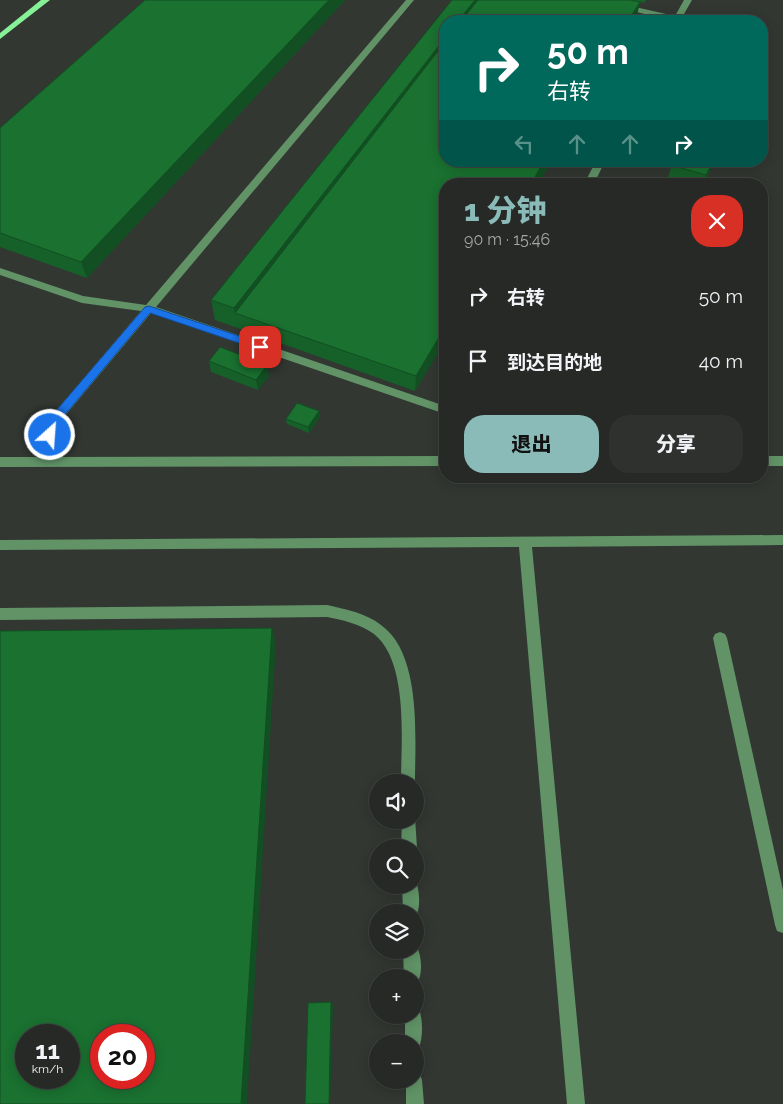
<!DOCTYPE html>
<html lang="zh">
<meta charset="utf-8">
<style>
:root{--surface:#262926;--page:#2e312e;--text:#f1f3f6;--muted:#a4a6a7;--line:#424543;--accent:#8bbbb9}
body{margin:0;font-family:Raleway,"Noto Sans SC",sans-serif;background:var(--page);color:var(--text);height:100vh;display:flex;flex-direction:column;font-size:19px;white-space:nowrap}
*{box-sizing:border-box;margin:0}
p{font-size:16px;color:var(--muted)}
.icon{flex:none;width:28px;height:28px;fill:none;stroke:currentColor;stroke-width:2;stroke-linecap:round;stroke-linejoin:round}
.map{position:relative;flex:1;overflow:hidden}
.drawer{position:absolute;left:439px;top:178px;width:329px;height:305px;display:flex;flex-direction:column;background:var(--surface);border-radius:20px;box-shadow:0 2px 12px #0003,0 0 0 1px var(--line)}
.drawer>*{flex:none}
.top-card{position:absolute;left:439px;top:15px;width:329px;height:152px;border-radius:20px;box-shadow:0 2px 12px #0003,0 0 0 1px var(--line);background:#00695c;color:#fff;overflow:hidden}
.buttons{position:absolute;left:369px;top:774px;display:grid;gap:10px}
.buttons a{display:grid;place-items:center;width:55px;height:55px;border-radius:50%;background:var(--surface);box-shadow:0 2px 12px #0003,0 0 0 1px var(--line);font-size:25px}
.speed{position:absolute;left:15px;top:1024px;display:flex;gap:10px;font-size:25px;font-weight:700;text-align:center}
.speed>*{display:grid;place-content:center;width:65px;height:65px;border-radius:50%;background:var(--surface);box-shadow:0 2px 12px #0003,0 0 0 1px var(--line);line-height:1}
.speed small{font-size:12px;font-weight:400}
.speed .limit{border:8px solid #d22;background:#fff;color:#111}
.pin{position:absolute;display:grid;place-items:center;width:42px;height:42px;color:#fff;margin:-21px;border-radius:10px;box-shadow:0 2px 8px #0006}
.me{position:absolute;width:55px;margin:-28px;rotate:26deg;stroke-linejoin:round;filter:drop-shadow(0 0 4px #0008)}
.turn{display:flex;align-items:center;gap:18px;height:105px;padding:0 25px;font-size:22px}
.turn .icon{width:65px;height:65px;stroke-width:2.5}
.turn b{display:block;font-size:35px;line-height:42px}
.lanes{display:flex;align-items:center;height:48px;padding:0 25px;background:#0003;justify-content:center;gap:25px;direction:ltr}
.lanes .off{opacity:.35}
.round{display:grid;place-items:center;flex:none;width:52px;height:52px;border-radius:20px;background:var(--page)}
.head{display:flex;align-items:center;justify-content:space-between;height:85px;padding:0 25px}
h1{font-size:30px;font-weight:800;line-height:38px;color:var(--accent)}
.primary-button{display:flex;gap:10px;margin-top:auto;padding:10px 25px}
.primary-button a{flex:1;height:58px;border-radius:20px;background:var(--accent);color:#111;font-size:20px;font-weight:800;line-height:58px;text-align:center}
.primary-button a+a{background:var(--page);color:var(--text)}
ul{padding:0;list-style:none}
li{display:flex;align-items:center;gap:15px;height:65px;padding:0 25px}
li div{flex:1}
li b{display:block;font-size:19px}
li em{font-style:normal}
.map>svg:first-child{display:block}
</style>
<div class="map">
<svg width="783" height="1104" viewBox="0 0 783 1104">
<rect width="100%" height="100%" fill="#323732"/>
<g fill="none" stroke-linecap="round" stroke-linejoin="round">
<path fill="#619367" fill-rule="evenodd" d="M406 0H414L156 307 445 406V414L151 313 58 424 50 457 445 456V466L0 467V457H38L49 419 141 311 82 303 0 275V268L83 296 146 305Z
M590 0H604L675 16 684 0H692L680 21H672Z
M596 161H605L594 184H584Z
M761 456H783V466H761Z
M783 535V545L532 547 585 1104H567L519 547 0 550V540Z
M327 605C345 609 366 613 381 625 422 654 415 738 415 782V783L401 782C401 742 409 662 374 634 360 624 343 620 327 617L0 620V608Z
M720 632 725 634 727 638 783 890V933L777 931 775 925 713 638 715 634Z
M415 817 417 848 415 852V848H401L402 820H415Z
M415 879C420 889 421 910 415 918V912H403L402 885H415Z
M415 944C422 952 424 978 415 985V978H404L403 950H415Z
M415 1008 419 1009C423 1020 423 1037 419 1048L415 1049V1042H405V1015H415Z
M415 1072 420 1074 422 1080 424 1104H406V1080H415Z"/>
<path fill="#86f196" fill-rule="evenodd" d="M41 0H50L0 39V33Z"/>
</g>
<path fill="#166129" d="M145 0H345L87 278 0 247V128Z
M452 0H646L644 3 640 2 636 19 538 184H445V341L415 391 215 320 211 300Z
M673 161H714L704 184H693L668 177Z
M209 361 269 376 258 390 211 372Z
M319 411 320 417 309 433 287 424 286 419Z"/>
<path fill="#124f22" d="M329 0H345L87 278 81 262Z
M475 0H489L473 21H458Z
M640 2 636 19 635 21H628Z
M445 38V58L235 313 238 329 234 308Z
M544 161H552L538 184H531Z
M713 161H714L703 184 706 175Z
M445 327V341L415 391 416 376Z
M267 365 269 376 258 390 256 380Z
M319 411 320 417 309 433 308 427Z
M272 628 276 643 247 1104H241Z
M331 1002 333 1005 330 1104H329Z"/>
<path fill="#1a7130" stroke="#124f22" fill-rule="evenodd" d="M145 0H329L81 262 0 233V128Z
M452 0H475L458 21H445V38L234 308 211 300Z
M478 0H630L640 2 628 21H461Z
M445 42V161H544L531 184H445V327L416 376 235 313Z
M673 161H713L706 175 671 165Z
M220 347 267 365 256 380 209 361Z
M297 403 319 411 308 427 286 419Z
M272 628 241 1104H0V631ZM26 1035H69V1078H26ZM101 1035H144V1078H101Z
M331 1002 329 1104H305L308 1003Z"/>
<path fill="#1a73e8" stroke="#114b97" d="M149 306 263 344 265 347 260 350 150 313 58 423 53 438H46L44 435 49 419 145 307Z"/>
</svg>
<div class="buttons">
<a><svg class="icon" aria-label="sound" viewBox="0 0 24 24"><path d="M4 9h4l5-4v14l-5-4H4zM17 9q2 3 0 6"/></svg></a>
<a><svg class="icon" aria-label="search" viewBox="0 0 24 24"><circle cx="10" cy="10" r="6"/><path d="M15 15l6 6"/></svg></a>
<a><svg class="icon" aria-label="layers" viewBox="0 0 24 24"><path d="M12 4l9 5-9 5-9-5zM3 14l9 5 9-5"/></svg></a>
<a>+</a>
<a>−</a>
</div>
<div class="speed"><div>11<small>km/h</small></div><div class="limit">20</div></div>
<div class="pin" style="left:260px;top:347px;background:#d93025"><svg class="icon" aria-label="arrive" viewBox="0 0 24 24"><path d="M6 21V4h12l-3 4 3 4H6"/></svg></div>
<svg class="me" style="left:50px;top:435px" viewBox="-20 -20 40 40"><circle r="17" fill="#1a73e8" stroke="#fff" stroke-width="3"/><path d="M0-11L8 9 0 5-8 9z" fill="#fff"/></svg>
<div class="top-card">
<div class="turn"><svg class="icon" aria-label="right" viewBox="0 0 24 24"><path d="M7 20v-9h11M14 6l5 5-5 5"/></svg><div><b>50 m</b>右转</div></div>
<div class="lanes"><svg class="icon off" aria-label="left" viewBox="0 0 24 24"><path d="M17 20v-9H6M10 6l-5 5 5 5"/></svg><svg class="icon off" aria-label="ahead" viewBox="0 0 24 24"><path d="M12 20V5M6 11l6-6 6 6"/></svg><svg class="icon off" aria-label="ahead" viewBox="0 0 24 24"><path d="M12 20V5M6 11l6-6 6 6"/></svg><svg class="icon" aria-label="right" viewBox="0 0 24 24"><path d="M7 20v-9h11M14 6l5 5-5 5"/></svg></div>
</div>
<section class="drawer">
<div class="head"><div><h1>1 分钟</h1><p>90 m · 15:46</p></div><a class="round" style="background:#d93025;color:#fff"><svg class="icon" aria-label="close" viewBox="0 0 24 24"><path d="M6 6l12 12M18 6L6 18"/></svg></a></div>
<ul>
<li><svg class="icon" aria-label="right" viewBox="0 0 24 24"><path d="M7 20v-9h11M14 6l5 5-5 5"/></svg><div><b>右转</b></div><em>50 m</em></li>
<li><svg class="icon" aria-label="arrive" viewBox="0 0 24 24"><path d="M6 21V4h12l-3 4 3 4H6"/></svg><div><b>到达目的地</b></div><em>40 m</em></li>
</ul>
<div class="primary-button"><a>退出</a><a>分享</a></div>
</section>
</div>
